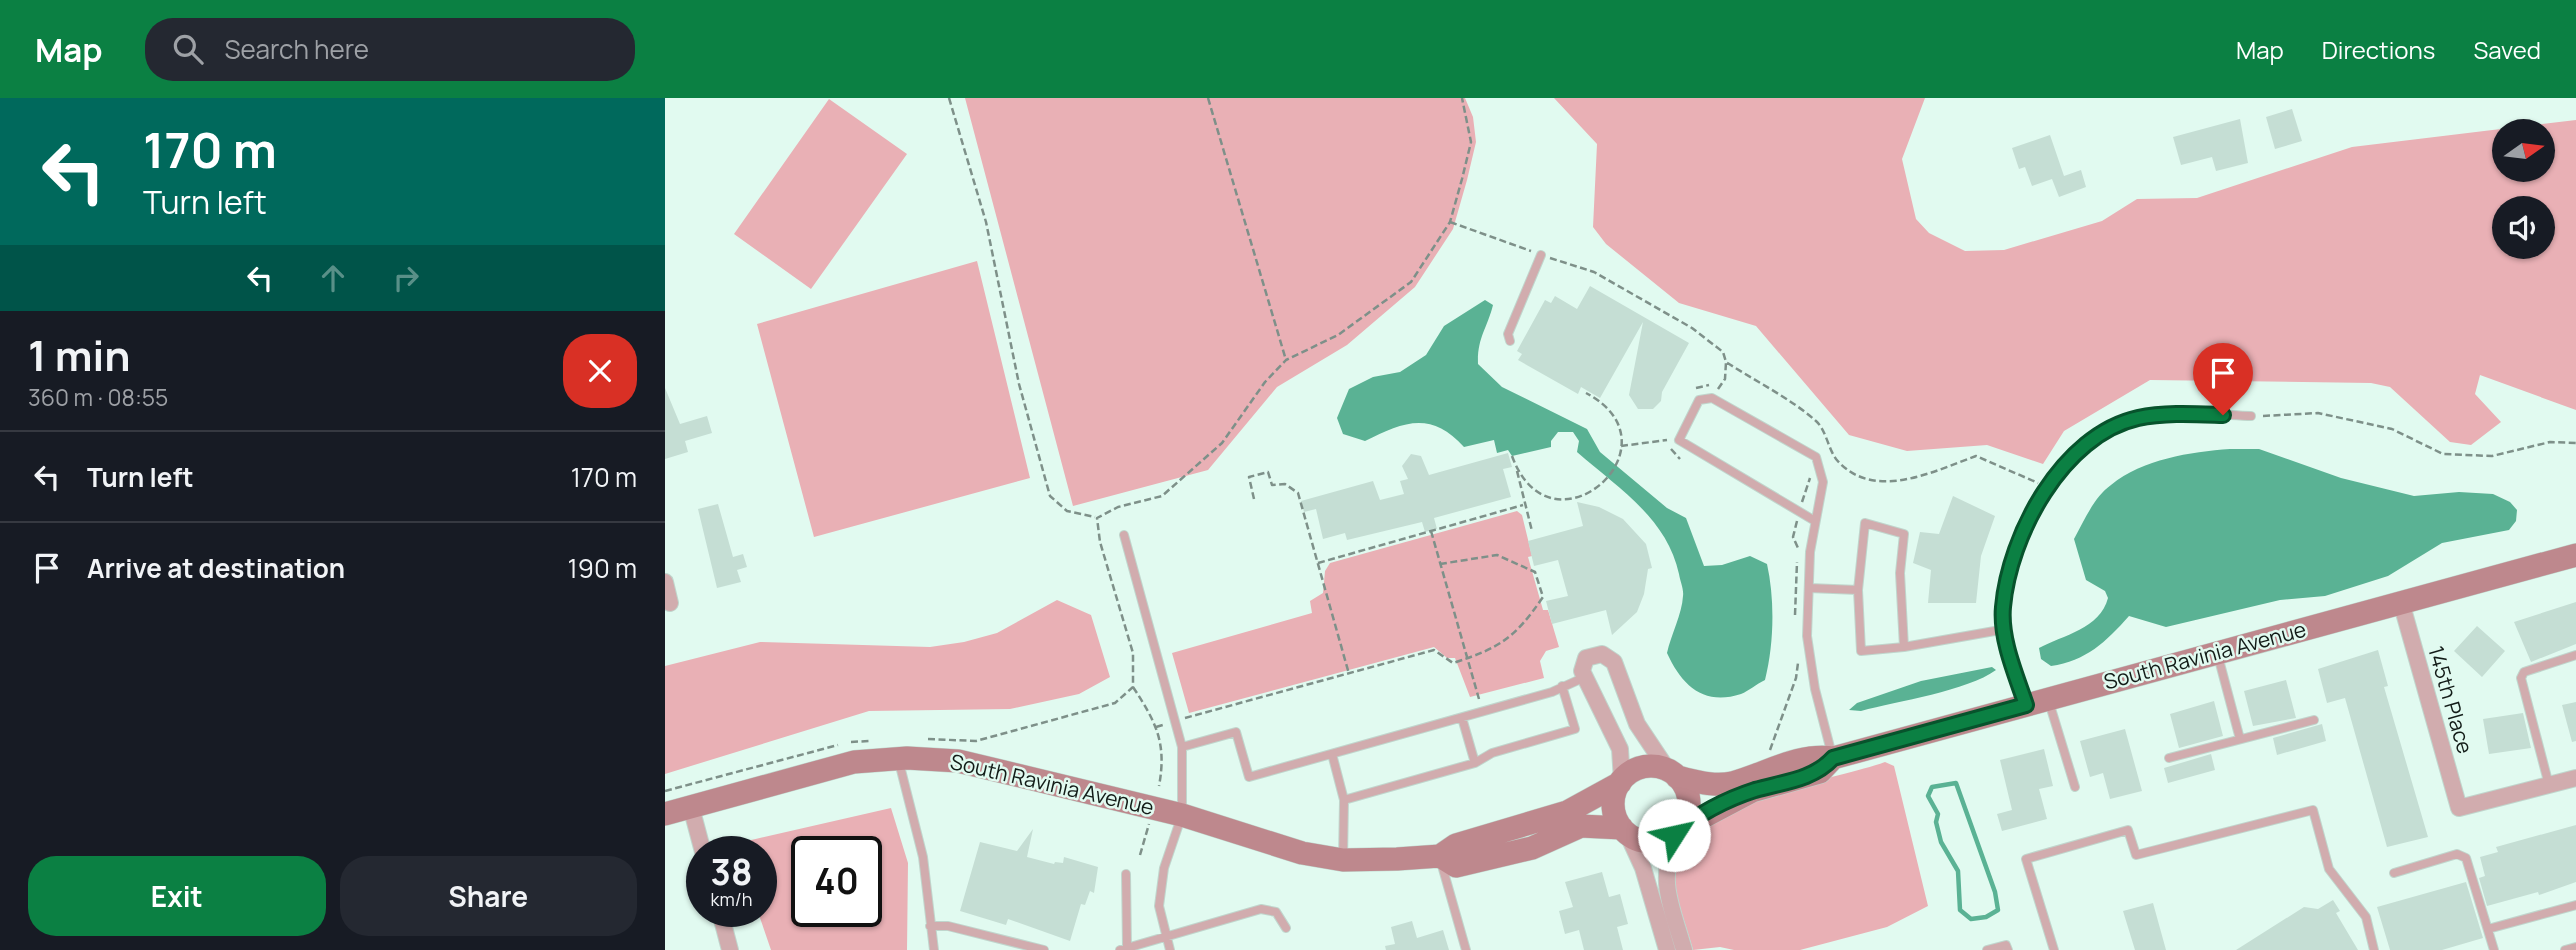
<!DOCTYPE html>
<meta charset="utf-8">
<style>
:root{--surface:#171b24;--page:#242831;--text:#f1f3f6;--muted:#9ea1a6;--line:#363941;--accent:#0b8043}
body{margin:0;font-family:Manrope,sans-serif;background:var(--page);color:var(--text);height:100vh;display:flex;flex-direction:column;font-size:26px;white-space:nowrap}
*{box-sizing:border-box;margin:0}
p{font-size:23px;color:var(--muted)}
.icon{flex:none;width:38px;height:38px;fill:none;stroke:currentColor;stroke-width:2;stroke-linecap:round;stroke-linejoin:round}
.map{position:relative;flex:1;overflow:hidden}
.drawer{display:flex;flex-direction:column;background:var(--surface);width:665px}
.drawer>*{flex:none}
.hud{background:#00695c;color:#fff;overflow:hidden}
.needle{width:46px;rotate:76deg}
.controls{position:absolute;left:1827px;top:21px;display:grid;gap:14px}
.controls a{display:grid;place-items:center;width:63px;height:63px;border-radius:50%;background:var(--surface);box-shadow:0 2px 5px #0004;font-size:35px}
.speed{position:absolute;left:21px;top:738px;display:flex;gap:14px;font-size:35px;font-weight:700;text-align:center}
.speed>*{display:grid;place-content:center;width:91px;height:91px;border-radius:50%;background:var(--surface);box-shadow:0 2px 5px #0004;line-height:1}
.speed small{font-size:18px;font-weight:400}
.speed .limit{border:4px solid #111;border-radius:10px;background:#fff;color:#111}
.pin{position:absolute;display:grid;place-items:center;width:60px;height:60px;color:#fff;margin:-72px -30px;border-radius:50% 50% 50% 0;rotate:-45deg;box-shadow:0 0 7px #0007}
.pin .icon{rotate:45deg}
.me{position:absolute;width:77px;margin:-38px;rotate:55deg;stroke-linejoin:round;filter:drop-shadow(0 0 5px #0008)}
.turn{display:flex;align-items:center;gap:24px;height:147px;padding:0 28px;font-size:32px}
.turn .icon{width:91px;height:91px;stroke-width:2.5}
.turn b{display:block;font-size:49px;line-height:60px}
.lanes{display:flex;align-items:center;height:66px;padding:0 28px;background:#0003;justify-content:center;gap:35px;direction:ltr}
.lanes .off{opacity:.35}
.round{display:grid;place-items:center;flex:none;width:74px;height:74px;border-radius:28px;background:var(--page)}
.headline{display:flex;align-items:center;justify-content:space-between;height:119px;padding:0 28px}
h1{font-size:42px;font-weight:700;line-height:52px}
.cta{display:flex;gap:14px;margin-top:auto;padding:14px 28px}
.cta a{flex:1;height:80px;border-radius:28px;background:var(--accent);color:#fff;font-size:28px;font-weight:700;line-height:80px;text-align:center}
.cta a+a{background:var(--page);color:var(--text)}
ul{padding:0;list-style:none}
li{display:flex;align-items:center;gap:21px;height:91px;padding:0 28px;border-top:2px solid var(--line)}
li div{flex:1}
li b{display:block;font-size:26px}
li em{font-style:normal}
header{display:flex;align-items:center;gap:42px;box-sizing:border-box;height:98px;padding:0 35px;background:var(--accent);color:#fff}
header strong{font-size:33px}
nav{display:flex;gap:38px;margin-inline-start:auto;font-size:24px}
.search{width:490px;height:63px;background:var(--page);display:flex;align-items:center;gap:18px;box-sizing:border-box;padding:0 24px;border-radius:28px;color:var(--muted);font-size:26px}
main{display:flex;flex:1;min-height:0}
.map>svg:first-child{display:block}
</style>
<header>
<strong>Map</strong>
<div class="search"><svg class="icon" aria-label="search" viewBox="0 0 24 24"><circle cx="10" cy="10" r="6"/><path d="M15 15l6 6"/></svg>Search here</div>
<nav><a>Map</a><a>Directions</a><a>Saved</a></nav>
</header>
<main>
<section class="drawer">
<div class="hud">
<div class="turn"><svg class="icon" aria-label="left" viewBox="0 0 24 24"><path d="M17 20v-9H6M10 6l-5 5 5 5"/></svg><div><b>170 m</b>Turn left</div></div>
<div class="lanes"><svg class="icon" aria-label="left" viewBox="0 0 24 24"><path d="M17 20v-9H6M10 6l-5 5 5 5"/></svg><svg class="icon off" aria-label="ahead" viewBox="0 0 24 24"><path d="M12 20V5M6 11l6-6 6 6"/></svg><svg class="icon off" aria-label="right" viewBox="0 0 24 24"><path d="M7 20v-9h11M14 6l5 5-5 5"/></svg></div>
</div>
<div class="headline"><div><h1>1 min</h1><p>360 m · 08:55</p></div><a class="round" style="background:#d93025;color:#fff"><svg class="icon" aria-label="close" viewBox="0 0 24 24"><path d="M6 6l12 12M18 6L6 18"/></svg></a></div>
<ul>
<li><svg class="icon" aria-label="left" viewBox="0 0 24 24"><path d="M17 20v-9H6M10 6l-5 5 5 5"/></svg><div><b>Turn left</b></div><em>170 m</em></li>
<li><svg class="icon" aria-label="arrive" viewBox="0 0 24 24"><path d="M6 21V4h12l-3 4 3 4H6"/></svg><div><b>Arrive at destination</b></div><em>190 m</em></li>
</ul>
<div class="cta"><a>Exit</a><a>Share</a></div>
</section>
<div class="map">
<svg width="1911" height="852" viewBox="0 0 1911 852">
<rect width="100%" height="100%" fill="#e1faf0"/>
<path fill="#e9b0b5" fill-rule="evenodd" d="M300 0H800L808 19 811 44 802 82 788 131 750 189 682 247 612 289 543 372 408 408Z
M889 0H1260L1237 61 1251 121 1264 135 1300 153 1339 152 1437 123 1472 101 1532 100 1687 49 1911 22V312L1815 277 1810 296 1836 324 1806 347 1785 344 1725 289 1706 285 1485 282 1399 333 1378 366 1322 347 1242 353 1184 337 1091 228 1014 205 941 146 928 129 932 46ZM1839 33H1878V72H1839ZM1839 110H1878V149H1839Z
M164 1 242 56 146 191 69 136Z
M312 163 365 380 149 439 92 226Z
M852 413 857 417 867 458 863 459 878 512H883L894 549 881 553 875 563 879 580 805 599 790 560H782L769 549 524 615 507 555 647 515 645 503 658 495 660 473 665 465Z
M392 502 426 517 445 579 414 596 345 611 204 613 0 676V568L95 544 265 549 299 544 332 535Z
M1220 664 1229 668 1263 808 1222 829 1135 852H1069L1055 849 1028 852C1021 825 1003 785 1012 758 1031 700 1168 683 1220 664Z
M226 710 243 765 242 852H106L93 814H96V754H81L82 743ZM142 754H201V814H142Z"/>
<path fill="#5ab294" d="M820 202 828 207C822 231 812 240 813 266L837 289 922 331 935 354 1002 410 1021 420 1039 468 1057 467 1085 458 1102 466C1110 502 1109 546 1100 582 1091 586 1084 593 1076 596 1039 608 1017 588 1002 555 1006 537 1017 516 1018 498 1019 491 1015 483 1014 476 1002 420 953 390 912 354L914 343 908 334H893L886 343V349L847 358 843 352 832 355 829 342 799 349C766 312 738 324 700 343L678 336 672 320 684 291 708 279 735 274 761 257 779 228Z
M1565 351H1594L1676 380 1749 398 1794 394 1828 396 1845 404 1852 412 1851 423 1844 432 1777 445 1723 478 1660 498 1615 502 1501 529 1464 518C1441 544 1421 563 1386 568L1376 561 1374 550C1398 537 1435 531 1443 500L1440 493 1421 482 1409 441C1419 423 1429 399 1446 387 1478 361 1525 354 1565 351Z
M1327 569 1331 572C1302 593 1233 603 1196 613L1184 612 1192 605 1256 583Z"/>
<g fill="none" stroke-linecap="round" stroke-linejoin="round">
<path stroke="#5ab294" stroke-width="4.5" d="M1291 685 1330 794 1333 812 1321 819 1306 821 1295 812 1293 773 1276 744 1271 724 1273 716 1263 698 1267 689Z"/>
</g>
<path fill="#c5ded4" d="M1627 11 1637 43 1610 51 1601 19Z
M1575 21 1583 65 1551 73 1547 59 1516 67 1508 39Z
M1385 37 1399 78 1416 72 1421 89 1394 99 1387 81 1367 88 1360 69 1354 71 1347 50Z
M925 188 1024 245 997 294 996 303 988 311H973L964 297 978 224 935 300 916 289 913 296 853 262 857 256 852 253 880 202 886 205 890 198 912 211Z
M0 290 15 326 42 318 47 335 20 343 23 354 0 361Z
M843 355 847 369 838 371 846 399 769 420 772 431 760 434 757 424 682 442 680 435 658 441 651 411 639 414 636 403 708 383 715 402 739 396 735 383 743 381 737 368 746 356 756 358 764 377Z
M1288 398 1330 418 1316 458 1311 505H1263L1266 472 1248 465 1255 434 1274 436Z
M912 404 934 409 958 421 981 446 987 470 983 471 979 496 972 514 947 537 941 512 887 526 881 503 903 498 893 462 869 468 863 443 918 428Z
M53 406 68 459 78 456 82 469 72 472 76 484 52 490 33 411Z
M1911 504V546L1866 564 1849 524Z
M1812 528 1840 553 1817 579 1789 553Z
M1713 552 1723 588 1719 589 1763 739 1722 749 1680 600 1662 605 1653 571Z
M1621 582 1631 620 1588 628 1579 593Z
M1549 603 1558 638 1514 650 1505 616Z
M1911 604V643L1907 644 1897 607Z
M1858 615 1866 650 1824 656 1818 621Z
M1657 626 1661 643 1612 657 1608 640Z
M1460 631 1477 693 1445 701 1438 675 1425 679 1415 643Z
M1379 651 1388 688 1374 691 1382 721 1337 733 1332 716 1347 712 1335 662Z
M1546 656 1550 672 1503 685 1499 670Z
M1911 727V784L1874 797 1873 794 1822 808 1814 780 1820 778 1815 759 1833 754 1831 749Z
M368 731 362 759 389 766 390 764 398 765 399 759 433 769 429 795 425 793 420 807 416 806 405 843 343 821 341 827 295 813 315 744 352 753Z
M937 774 944 799 955 796 963 826 952 829 958 852H919L914 832 900 836 894 813 908 809 900 784Z
M1801 784 1818 840 1777 852H1725L1712 809Z
M1668 802 1675 813 1671 815 1693 852H1571L1639 809 1653 811Z
M1488 805 1501 852H1470L1458 813Z
M747 823 752 840 778 832 784 852H721L720 848 730 846 726 829Z"/>
<g fill="none" stroke-linecap="round" stroke-linejoin="round">
<g stroke="#c0d6cd" stroke-width="10">
<path id="lane" d="M845 243 843 236 876 157
M1150 423 1014 342 1034 302 1047 300 1151 359 1158 384 1145 454 1142 538 1150 591 1167 657
M459 437 517 649V717L499 770 494 808 505 852
M1144 490 1193 492 1200 425 1239 436 1235 475 1239 549 1341 531
M1193 492 1196 553 1239 549
M1553 558 1575 641
M1384 604 1410 689
M1361 606C1351 576 1340 545 1338 513 1335 461 1384 372 1425 342 1437 333 1455 326 1469 321 1497 311 1555 317 1586 318
M797 620 810 665 827 655 910 631 897 588
M517 649 571 634 584 679 887 594 920 579
M667 656 679 702 810 665
M1504 660 1649 622
M234 664 258 759 269 852
M1884 687 1856 580 1859 574 1911 557
M678 762 679 702
M776 764 801 852
M1729 775 1792 756 1801 760 1829 852
M461 776 462 850
M265 828H283L379 852
M1823 831 1911 807
M455 852 596 811 611 814 621 830
M1322 852 1341 847 1343 852
M1389 852 1361 761 1463 732 1471 757 1648 712 1664 771 1701 819 1709 852
M1900 852 1911 849"/>
</g>
<g stroke="#c0d6cd" stroke-width="18">
<path id="street" d="M0 484 5 505
M1736 504 1794 710 1911 680
M957 683 955 651 917 573 921 560 937 556 949 564 972 626 1002 671
M26 709 38 754
M962 735 978 770 1002 852
M1009 737C994 788 1005 803 1019 852
M55 814 65 852"/>
</g>
<g stroke="#c0d6cd" stroke-width="24">
<path id="secondary" d="M948 706a38 38 0 1 1 76 0a38 38 0 1 1-76 0Z
M1012 679C1030 683 1048 689 1067 685 1101 676 1132 655 1168 660L1911 457
M0 716 189 664 242 660 293 663 339 674 517 717 637 755 678 762 732 761 775 758 791 747 902 714 955 685
M1017 730 1087 693 1155 674 1168 660
M775 758 791 768 867 750 916 728 957 730"/>
</g>
<path stroke="#7e9089" stroke-width="2.5" stroke-dasharray="7 3.5" stroke-linecap="butt" d="M284 0 321 124 354 286 385 398 402 413 430 419
M543 0 621 262
M785 124 866 153
M885 160 929 174 1027 230 1058 254 1061 264C1090 283 1125 300 1151 323 1161 332 1163 350 1171 361 1208 405 1269 373 1311 358L1373 385
M1031 290 1044 287
M1053 291 1060 281 1061 264
M1598 318 1653 315 1727 331 1778 356 1827 358 1885 344 1911 345
M956 348 1002 342
M1006 351 1015 361
M847 358C886 465 1020 347 921 295
M852 373 867 433
M589 401 584 379 603 374 607 387 620 386 633 395 684 576
M1137 404 1145 380
M1132 423 1128 439 1133 450
M766 433 814 601
M653 465 858 407
M1130 517 1132 464
M468 589C491 624 502 645 494 688
M520 620 769 552 788 565C835 550 850 540 878 499L870 474 832 457 775 466
M491 629 501 626
M263 641 311 643 450 605 468 589V555L435 444 432 420 453 409 497 398 557 345 600 284 621 262 673 237 746 184 785 124 797 81 806 44 797 0
M186 644 204 643
M1105 652 1131 580 1133 565
M0 693 173 647
M475 757 484 726"/>
<use href="#lane" stroke="#d1acae" stroke-width="8"/>
<use href="#street" stroke="#d1acae" stroke-width="16"/>
<use href="#secondary" stroke="#be888d" stroke-width="23"/>
</g>
<g fill="none" stroke-linecap="round" stroke-linejoin="round">
<g stroke="#07532c" stroke-width="18">
<path id="route" d="M1009 737C1030 717 1062 701 1090 692 1118 684 1148 682 1168 660L1361 607C1351 577 1335 541 1338 509 1344 438 1397 337 1473 320 1500 314 1531 316 1558 317"/>
</g>
<use href="#route" stroke="#0b8043" stroke-width="12"/>
</g>
<g text-anchor="middle" stroke-width="5" stroke-linejoin="round" paint-order="stroke">
<g font-size="21" fill="#121b17" stroke="#e1faf0">
<text transform="translate(1540 558) rotate(-15)" y="7">South Ravinia Avenue</text>
<text transform="translate(1785 602) rotate(74)" y="7">145th Place</text>
<text transform="translate(387 687) rotate(13)" y="7">South Ravinia Avenue</text>
</g>
</g>
</svg>
<div class="controls">
<a><svg class="needle" viewBox="-14 -14 28 28"><path d="M0-13l5 13h-10z" fill="#e53935"/><path d="M0 13l5-13h-10z" fill="#9ea1a6"/></svg></a>
<a><svg class="icon" aria-label="sound" viewBox="0 0 24 24"><path d="M4 9h4l5-4v14l-5-4H4zM17 9q2 3 0 6"/></svg></a>
</div>
<div class="speed"><div>38<small>km/h</small></div><div class="limit">40</div></div>
<div class="pin" style="left:1558px;top:317px;background:#d93025"><svg class="icon" aria-label="arrive" viewBox="0 0 24 24"><path d="M6 21V4h12l-3 4 3 4H6"/></svg></div>
<svg class="me" style="left:1009px;top:737px" viewBox="-20 -20 40 40"><circle r="19" fill="#fff"/><path d="M0-13L10 11 0 6-10 11z" fill="#0b8043"/></svg>
</div>
</main>
